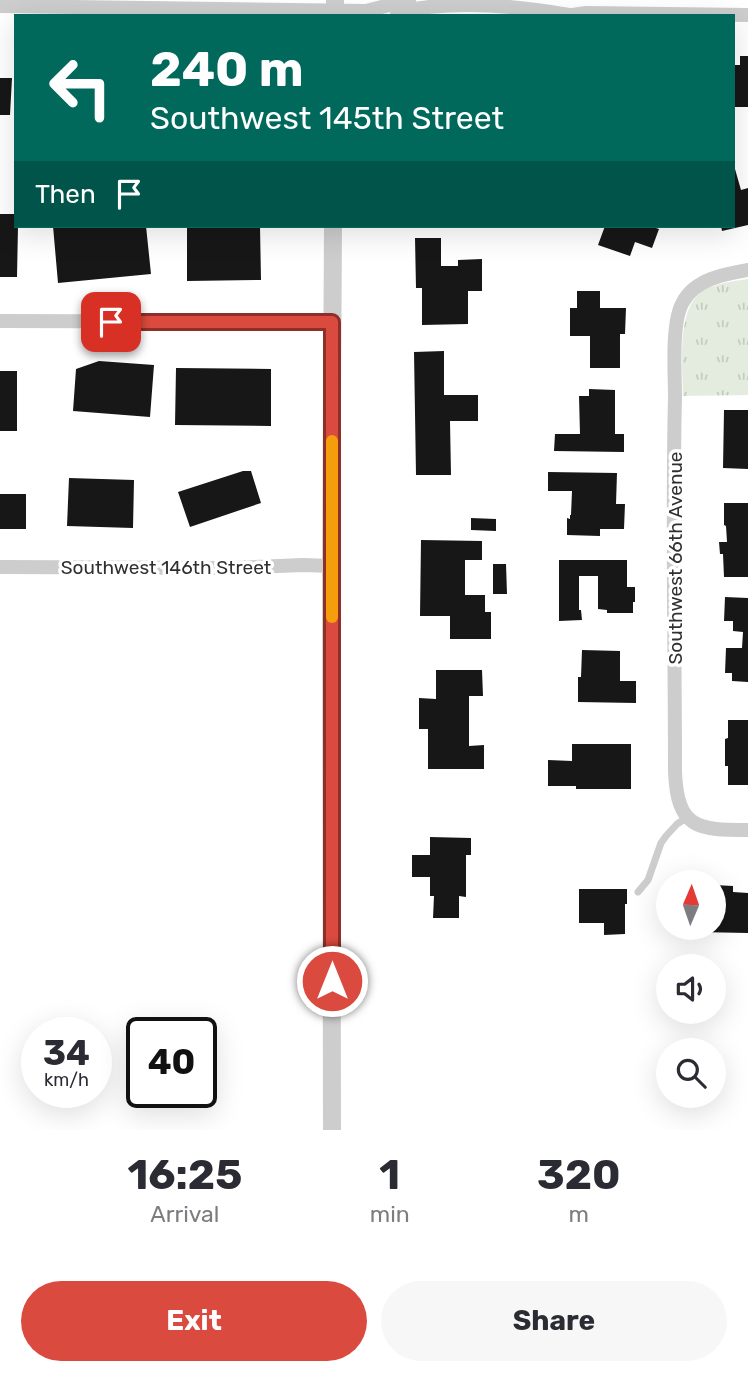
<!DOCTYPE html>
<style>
:root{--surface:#fff;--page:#f7f7f7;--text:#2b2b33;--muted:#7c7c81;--accent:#db4a3e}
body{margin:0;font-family:Rubik,sans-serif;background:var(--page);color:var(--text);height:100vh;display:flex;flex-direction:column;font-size:26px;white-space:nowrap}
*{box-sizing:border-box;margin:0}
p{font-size:23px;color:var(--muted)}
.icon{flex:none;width:38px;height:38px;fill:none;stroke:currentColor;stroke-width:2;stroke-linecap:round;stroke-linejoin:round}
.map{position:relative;height:1130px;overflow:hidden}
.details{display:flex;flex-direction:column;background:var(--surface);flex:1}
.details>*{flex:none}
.top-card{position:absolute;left:14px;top:14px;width:721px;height:214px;border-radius:0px;box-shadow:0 7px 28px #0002;background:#00695c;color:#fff;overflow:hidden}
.needle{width:46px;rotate:2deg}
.controls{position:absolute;left:656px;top:870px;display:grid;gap:14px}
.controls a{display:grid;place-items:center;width:70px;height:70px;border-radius:50%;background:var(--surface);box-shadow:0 7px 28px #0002;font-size:35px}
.speed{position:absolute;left:21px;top:1017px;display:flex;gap:14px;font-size:35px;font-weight:700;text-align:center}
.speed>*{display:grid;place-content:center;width:91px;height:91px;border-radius:50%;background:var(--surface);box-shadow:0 7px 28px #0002;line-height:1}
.speed small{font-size:18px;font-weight:400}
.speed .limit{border:4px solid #111;border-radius:10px;background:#fff;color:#111}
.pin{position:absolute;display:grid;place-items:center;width:60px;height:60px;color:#fff;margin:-30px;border-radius:14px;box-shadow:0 4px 10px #0006}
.me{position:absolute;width:77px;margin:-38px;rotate:0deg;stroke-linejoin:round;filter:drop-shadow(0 0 5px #0008)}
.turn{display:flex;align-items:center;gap:24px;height:147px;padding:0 21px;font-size:32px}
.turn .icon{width:91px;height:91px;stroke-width:2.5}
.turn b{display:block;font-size:49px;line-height:60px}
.then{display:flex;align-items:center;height:66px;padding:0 21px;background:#0003;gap:14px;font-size:26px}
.eta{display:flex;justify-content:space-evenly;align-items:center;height:119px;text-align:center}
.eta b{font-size:42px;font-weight:700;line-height:49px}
.button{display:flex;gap:14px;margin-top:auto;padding:14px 21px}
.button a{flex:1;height:80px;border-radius:42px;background:var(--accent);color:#fff;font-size:28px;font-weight:700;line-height:80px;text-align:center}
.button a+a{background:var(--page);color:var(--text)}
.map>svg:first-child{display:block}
</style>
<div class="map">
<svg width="748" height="1130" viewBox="0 0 748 1130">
<defs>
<pattern id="grass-tufts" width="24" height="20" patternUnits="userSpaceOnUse" patternTransform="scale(1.75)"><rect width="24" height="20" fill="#e4ecdf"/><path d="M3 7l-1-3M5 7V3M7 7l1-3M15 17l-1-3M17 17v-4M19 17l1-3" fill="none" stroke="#c4cbc0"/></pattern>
</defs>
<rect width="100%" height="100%" fill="#fff"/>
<path fill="url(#grass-tufts)" d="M748 279V395L683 396C683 367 675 304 706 289 718 283 735 281 748 279Z"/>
<path fill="#171717" d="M740 56H748V107H733V65H740Z
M0 78H12L10 115H0Z
M733 162 741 190 748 188V225L722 231 721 226H733Z
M0 214H16V226H18L17 277H0Z
M53 226H146L151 274 58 283Z
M187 226H260L261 280 187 281Z
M605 226H650L659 229 652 248 635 242 630 256 598 245Z
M415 238H441V266H458V260L482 259V291H468V324L422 325V288H416Z
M577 291H600V308H626L625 334H620V368H590V336H570V308H577Z
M444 351V395H478V421H450L451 475H416L414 352Z
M99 361 154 365 150 417 73 411 76 369Z
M176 368 271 369V426L175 425Z
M0 371H17V431H0Z
M589 389 615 390V434H624V452L554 451 555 434H580L579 396H589Z
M724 410H748V469L723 468Z
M243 471H251L261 503 190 527 178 492Z
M548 472 617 473 616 504H625L624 529H600V536L567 535V518L570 519V515H571L572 491H548Z
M69 478 134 480 133 528 67 526Z
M0 494H26V529H0Z
M724 503H748V577H724L723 554H720L719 542H727L726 526 724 525Z
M471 518 496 519V531L471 530Z
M421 540 482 541V560H465V595H485V612H491V639H450V616H420Z
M559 560H627V587H635V602H633V613H607V610L598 609V576H579V610H581L582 620 559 621Z
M493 564H506L507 594H493Z
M725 597 748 598V682L732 681V673H725L726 648H742L743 632 733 631V621H724Z
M582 650 620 651V681H636V703L578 702V677H581Z
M436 670H482L483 696H469V746L484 745V769H428V729H419V698L436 699Z
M728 720H748V785H728V766H725V739L728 738Z
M572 744H631V789H576V786H548V760L572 761Z
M430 837 471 838V855H466V897L459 896V918H433L434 896H430V877H412V855H430Z
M714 885 733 886V892L748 893V933L697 932 698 928H714Z
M579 889H627V904H625V934L604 935V923H579Z"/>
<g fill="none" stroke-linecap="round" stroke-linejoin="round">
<path stroke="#cdcdcd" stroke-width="7" d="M638 892 648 880 661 843 666 836 677 824 688 817"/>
<path stroke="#cdcdcd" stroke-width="14" d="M0 6 366 11 409 0
M397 12C453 0 513 5 569 15
M566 16 586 13 748 15
M748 270C725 274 695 279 683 302 671 322 675 373 675 397 672 521 675 646 675 771 677 829 698 830 748 830
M0 321 332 322
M0 567 233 568 303 565 331 566"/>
<path stroke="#cdcdcd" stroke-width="18" d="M335 0V16
M332 1130 331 566 333 226"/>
</g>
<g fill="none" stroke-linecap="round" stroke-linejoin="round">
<g stroke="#8e3028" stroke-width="18">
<path id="route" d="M111 322H332V981"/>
</g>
<use href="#route" stroke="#db4a3e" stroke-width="12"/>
<path stroke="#f59e0b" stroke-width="12" d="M332 617V441"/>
</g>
<g text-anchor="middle" stroke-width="7" stroke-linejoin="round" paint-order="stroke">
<g font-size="19" fill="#303030" stroke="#fff">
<text transform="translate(675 558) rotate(-90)" y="7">Southwest 66th Avenue</text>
<text x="166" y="574">Southwest 146th Street</text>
</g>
</g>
</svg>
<div class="controls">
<a><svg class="needle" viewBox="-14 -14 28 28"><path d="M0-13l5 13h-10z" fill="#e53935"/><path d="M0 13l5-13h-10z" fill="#7c7c81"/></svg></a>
<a><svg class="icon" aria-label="sound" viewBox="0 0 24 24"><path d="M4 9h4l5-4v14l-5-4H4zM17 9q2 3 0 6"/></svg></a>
<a><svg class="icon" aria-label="search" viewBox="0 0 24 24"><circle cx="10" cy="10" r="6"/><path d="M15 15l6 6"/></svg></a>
</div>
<div class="speed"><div>34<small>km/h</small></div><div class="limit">40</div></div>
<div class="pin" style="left:111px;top:322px;background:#d93025"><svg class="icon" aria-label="arrive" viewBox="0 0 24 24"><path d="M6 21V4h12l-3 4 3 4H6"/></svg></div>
<svg class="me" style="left:332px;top:981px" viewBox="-20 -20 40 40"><circle r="17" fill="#db4a3e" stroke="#fff" stroke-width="3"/><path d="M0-11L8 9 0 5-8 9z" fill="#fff"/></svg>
<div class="top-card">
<div class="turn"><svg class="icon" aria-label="left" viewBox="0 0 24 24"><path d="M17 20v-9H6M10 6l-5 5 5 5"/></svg><div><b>240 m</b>Southwest 145th Street</div></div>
<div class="then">Then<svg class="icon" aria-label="arrive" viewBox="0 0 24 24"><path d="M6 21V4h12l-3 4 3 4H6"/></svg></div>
</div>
</div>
<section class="details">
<div class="eta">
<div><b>16:25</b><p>Arrival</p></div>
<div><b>1</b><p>min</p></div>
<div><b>320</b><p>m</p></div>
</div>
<div class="button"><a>Exit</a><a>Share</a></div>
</section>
